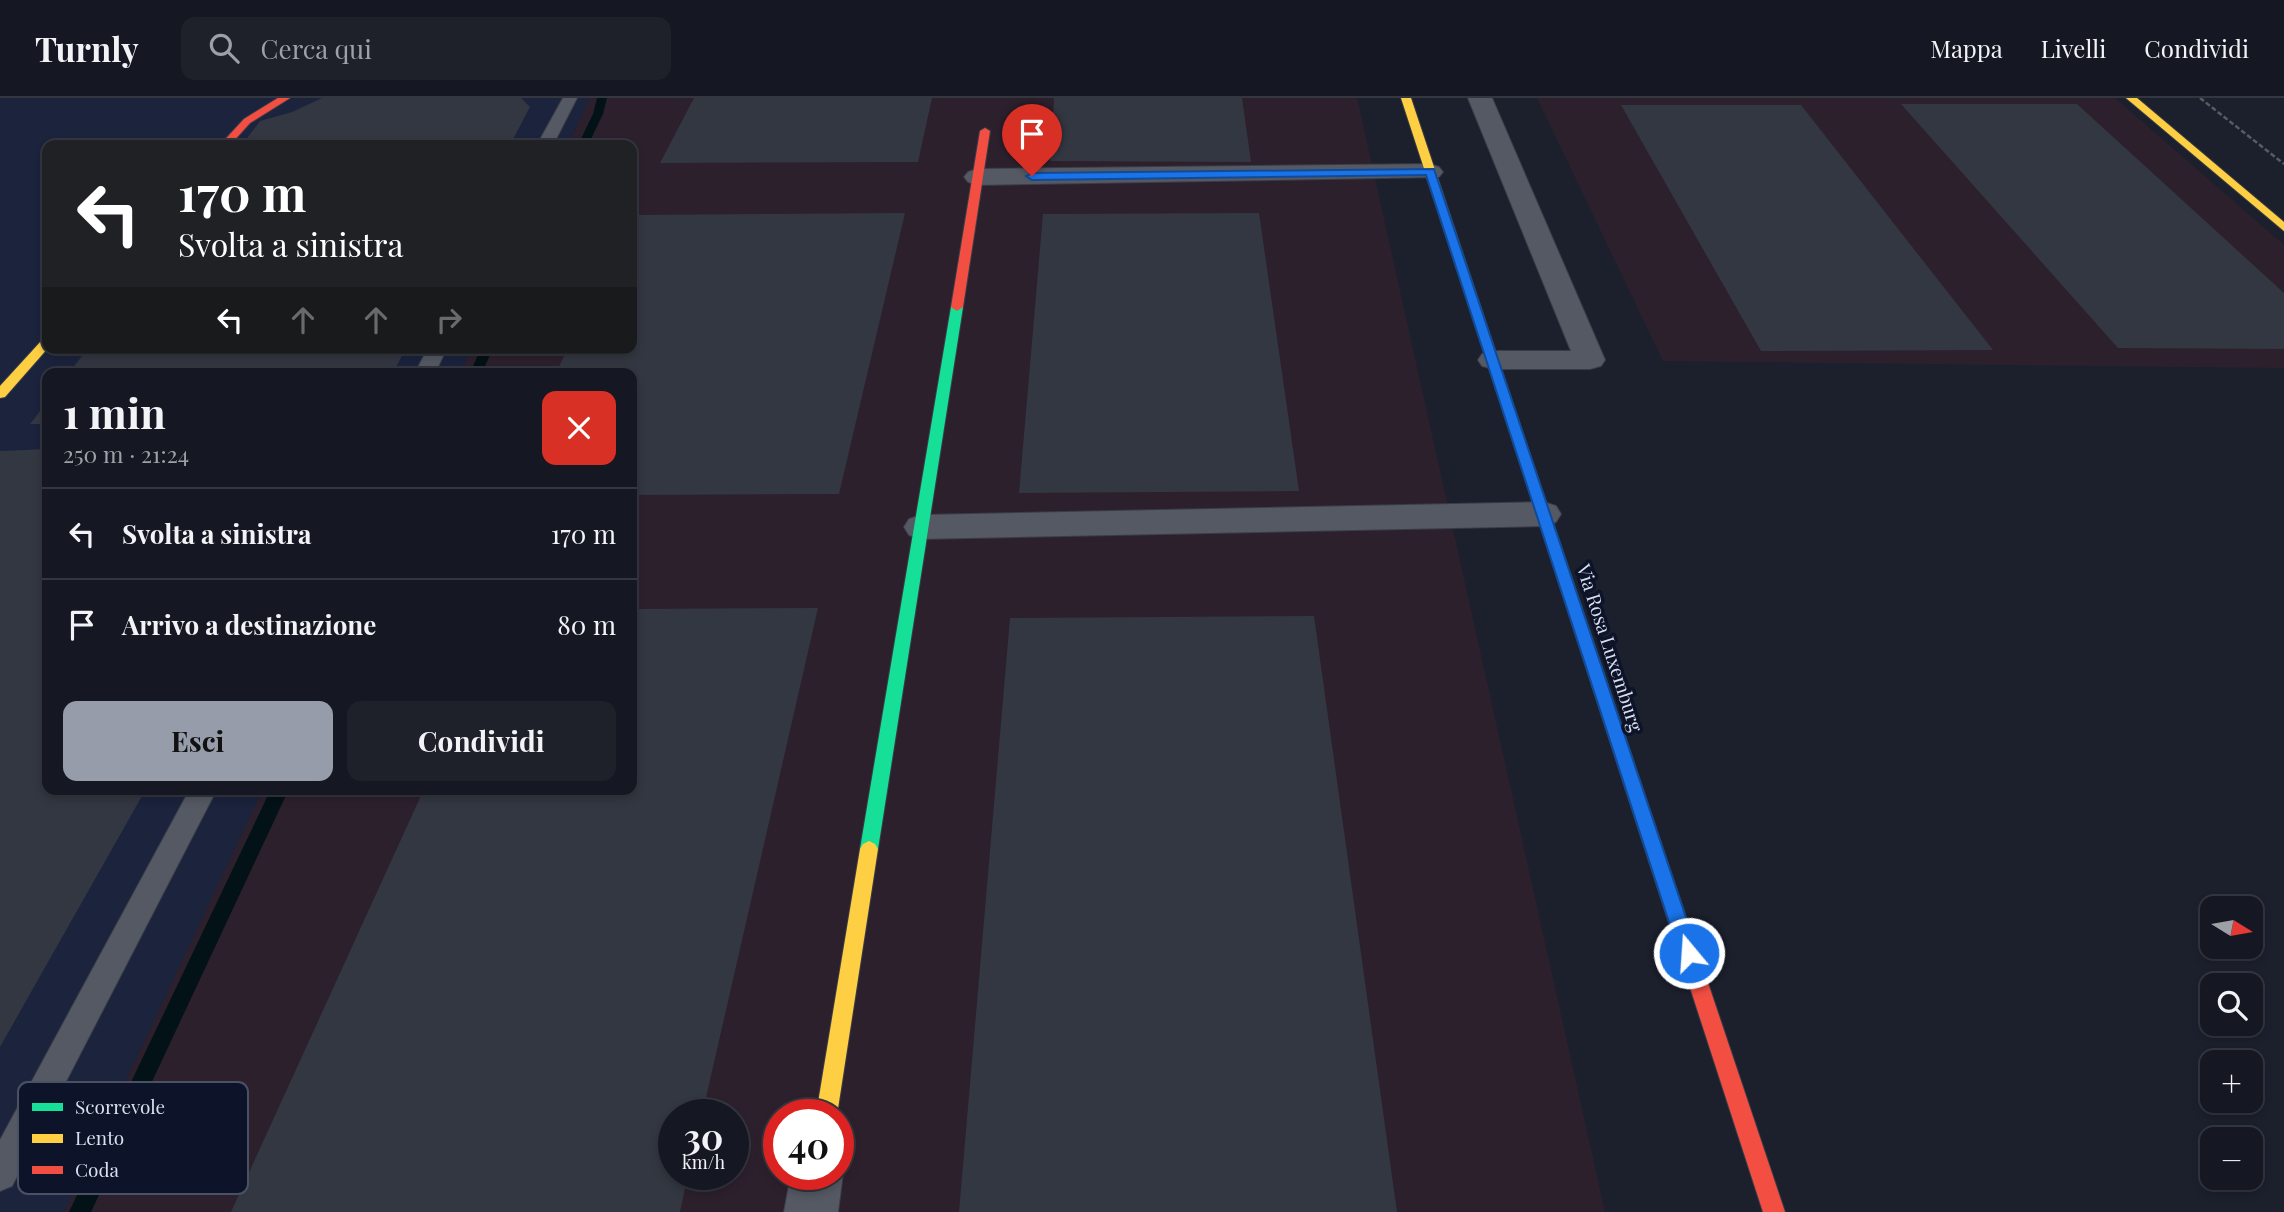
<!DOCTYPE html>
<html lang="it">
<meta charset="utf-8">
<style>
:root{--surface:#151822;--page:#1e212a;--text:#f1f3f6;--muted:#9da0a5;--line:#343740;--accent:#979caa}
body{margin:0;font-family:"Playfair Display",serif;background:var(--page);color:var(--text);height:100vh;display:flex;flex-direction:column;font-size:26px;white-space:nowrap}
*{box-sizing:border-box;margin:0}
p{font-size:23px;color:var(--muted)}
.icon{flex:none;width:38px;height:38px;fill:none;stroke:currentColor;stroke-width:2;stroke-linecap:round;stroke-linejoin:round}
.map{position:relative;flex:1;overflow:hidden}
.details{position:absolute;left:42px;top:270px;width:595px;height:427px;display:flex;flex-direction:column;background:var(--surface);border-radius:14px;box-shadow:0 4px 10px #0003,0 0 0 2px var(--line)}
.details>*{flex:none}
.hud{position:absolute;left:42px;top:42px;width:595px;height:214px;border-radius:14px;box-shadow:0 4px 10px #0003,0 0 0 2px var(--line);background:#202124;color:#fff;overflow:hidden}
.needle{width:46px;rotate:101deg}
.fabs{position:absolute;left:2200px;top:798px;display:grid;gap:14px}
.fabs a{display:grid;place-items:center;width:63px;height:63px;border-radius:14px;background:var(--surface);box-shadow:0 4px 10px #0003,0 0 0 2px var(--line);font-size:35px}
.speed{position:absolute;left:658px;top:1001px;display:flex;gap:14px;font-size:35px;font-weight:700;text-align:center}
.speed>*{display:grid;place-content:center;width:91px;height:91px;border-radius:50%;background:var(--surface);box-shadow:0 4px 10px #0003,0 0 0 2px var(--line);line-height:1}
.speed small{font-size:18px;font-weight:400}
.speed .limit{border:10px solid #d22;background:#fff;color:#111}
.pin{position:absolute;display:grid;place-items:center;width:60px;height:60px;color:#fff;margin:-72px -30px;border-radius:50% 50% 50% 0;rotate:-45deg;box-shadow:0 0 7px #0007}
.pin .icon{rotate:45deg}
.me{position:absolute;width:77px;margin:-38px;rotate:342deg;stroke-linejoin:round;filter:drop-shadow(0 0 5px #0008)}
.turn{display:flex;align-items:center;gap:24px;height:147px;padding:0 21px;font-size:32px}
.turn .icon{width:91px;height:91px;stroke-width:2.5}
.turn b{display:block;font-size:49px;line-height:60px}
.lanes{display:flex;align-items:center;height:66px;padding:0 21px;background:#0003;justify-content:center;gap:35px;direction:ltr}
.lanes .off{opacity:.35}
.round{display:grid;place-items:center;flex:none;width:74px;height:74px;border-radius:14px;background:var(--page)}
.head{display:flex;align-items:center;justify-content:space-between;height:119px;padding:0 21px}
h1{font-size:42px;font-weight:700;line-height:52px}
.cta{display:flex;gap:14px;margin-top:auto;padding:14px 21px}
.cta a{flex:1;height:80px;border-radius:14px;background:var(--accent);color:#111;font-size:28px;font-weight:700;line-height:80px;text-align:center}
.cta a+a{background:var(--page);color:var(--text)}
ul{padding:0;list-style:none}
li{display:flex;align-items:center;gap:21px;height:91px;padding:0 21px;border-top:2px solid var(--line)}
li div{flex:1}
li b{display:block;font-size:26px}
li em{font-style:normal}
header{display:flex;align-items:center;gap:42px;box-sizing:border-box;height:98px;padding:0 35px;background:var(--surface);border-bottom:2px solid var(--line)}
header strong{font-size:33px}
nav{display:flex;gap:38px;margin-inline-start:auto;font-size:24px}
.search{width:490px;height:63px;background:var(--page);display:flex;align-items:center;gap:18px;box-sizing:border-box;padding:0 24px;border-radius:14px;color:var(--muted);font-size:26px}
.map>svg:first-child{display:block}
</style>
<header>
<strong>Turnly</strong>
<div class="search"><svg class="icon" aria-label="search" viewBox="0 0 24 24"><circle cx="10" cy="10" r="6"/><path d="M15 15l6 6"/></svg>Cerca qui</div>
<nav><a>Mappa</a><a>Livelli</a><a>Condividi</a></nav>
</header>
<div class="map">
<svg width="2284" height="1114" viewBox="0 0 2284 1114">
<rect width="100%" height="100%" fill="#1c202d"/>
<path fill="#1b233d" d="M0 0H590L568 47H47V250H472L461 275H47V691H265L65 1114H0Z"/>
<path fill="#2c202d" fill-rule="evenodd" d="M590 0H1357L1605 1114H64L263 691H632V275H460L472 250H632V47H568ZM674 1017H733V1076H674ZM779 1017H838V1076H779Z
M1537 0H2115L2284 147V270L1663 263Z"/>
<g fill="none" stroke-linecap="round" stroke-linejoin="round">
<path fill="#031217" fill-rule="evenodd" d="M597 0H607L603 16 588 47H578L593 16Z
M481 250H493L482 275H470Z
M271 691H289L91 1114H69Z"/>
</g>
<path fill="#333741" d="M322 0H521L530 9 510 47H242L260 23 292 14Z
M694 0H932L918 64 660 65Z
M1054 0H1242L1251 64 1050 63Z
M1901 6H2077L2284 195V251L2118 250Z
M1621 7H1801L1993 252 1761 253Z
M905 115 839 396 632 397V275H556L568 250H632V126L636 117Z
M1259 115 1299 393 1019 395 1043 116Z
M88 250H406L393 275H69Z
M47 304V326H30Z
M47 351V691H146L0 949V353Z
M818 510 702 1017H674V1076H688L680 1114H231L424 691H632V511Z
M1314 518 1397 1114H959L1010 520Z"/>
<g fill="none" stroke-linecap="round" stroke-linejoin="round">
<g stroke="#3a3d48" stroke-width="2">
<path id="lane" d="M563 0H577L553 47H537Z
M428 250H447L435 275H415Z
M190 691H217L12 1088 0 1093V1042Z"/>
</g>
<g stroke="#3a3d48" stroke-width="2">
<path id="street" d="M1468 0H1492L1605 262 1601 268 1590 271H1493L1482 268 1478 262 1482 256 1493 253H1571Z
M1430 66 1439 69 1443 74 1439 79 977 87 968 84 964 79 968 74 977 71Z
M1544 404 1556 408 1561 416 1556 424 1544 428 921 441 909 437 904 429 909 421 921 417Z
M838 1064 843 1076 838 1114H784L791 1076H838Z"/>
</g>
<g stroke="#3a3d48" stroke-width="2">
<path id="fast" d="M957 205 963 209 878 751 875 756 869 759 863 756 860 751 951 209Z
M1504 293 1510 297 1662 748 1659 753 1653 756 1647 753 1644 748 1498 297Z"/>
</g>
<g stroke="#3a3d48" stroke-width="2">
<path id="slow" d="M1401 0H1411L1510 297 1509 300 1504 301 1498 297Z
M2126 0H2137L2284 124V133Z
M47 240 48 250 5 299 0 300V288L43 241Z
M869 743 875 746 878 751 837 1017H816L860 751 863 746Z"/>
</g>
<g stroke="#3a3d48" stroke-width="2">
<path id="jam" d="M278 0H290L250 25 230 47H220L244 21Z
M985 30 990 33 963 209 957 213 951 209 980 33Z
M1653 740 1659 743 1662 748 1785 1114H1763L1644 748 1647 743Z"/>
</g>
<path stroke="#585b64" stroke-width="2.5" stroke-dasharray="5 2.5" stroke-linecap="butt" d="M2200 0 2284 66"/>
<use href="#lane" fill="#555963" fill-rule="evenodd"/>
<use href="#street" fill="#555963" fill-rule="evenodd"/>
<use href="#fast" fill="#16e098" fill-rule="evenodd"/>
<use href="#slow" fill="#ffcf43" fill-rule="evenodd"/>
<use href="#jam" fill="#f24e42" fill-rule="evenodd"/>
</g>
<path fill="#1a73e8" stroke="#114b97" stroke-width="2" d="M1434 71 1698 855 1695 862 1689 864 1682 862 1679 855 1426 77 1032 82 1026 78 1032 75Z"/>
<g text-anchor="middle" stroke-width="7" stroke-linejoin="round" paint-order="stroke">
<g font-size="19" fill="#d9dfee" stroke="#0d1429">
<text transform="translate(1610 550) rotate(72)" y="7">Via Rosa Luxemburg</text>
</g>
</g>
<rect x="18" y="984" width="230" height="112" rx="10" fill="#0d1429" stroke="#4a5164" stroke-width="2"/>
<rect x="32" y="1005" width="31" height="8" fill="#16e098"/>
<rect x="32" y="1036" width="31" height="9" fill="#ffcf43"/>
<rect x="32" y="1068" width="31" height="8" fill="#f24e42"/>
<g font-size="19" fill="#d9dfee">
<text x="75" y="1016">Scorrevole</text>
<text x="75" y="1047">Lento</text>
<text x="75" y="1079">Coda</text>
</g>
</svg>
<div class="fabs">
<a><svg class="needle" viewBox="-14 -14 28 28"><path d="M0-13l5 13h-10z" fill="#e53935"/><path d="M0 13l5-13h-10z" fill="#9da0a5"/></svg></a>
<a><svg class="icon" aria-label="search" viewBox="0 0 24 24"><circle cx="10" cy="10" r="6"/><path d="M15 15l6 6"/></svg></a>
<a>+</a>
<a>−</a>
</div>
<div class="speed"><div>30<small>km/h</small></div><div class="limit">40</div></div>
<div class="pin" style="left:1032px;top:78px;background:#d93025"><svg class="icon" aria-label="arrive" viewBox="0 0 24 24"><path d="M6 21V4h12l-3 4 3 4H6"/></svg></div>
<svg class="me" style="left:1689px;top:855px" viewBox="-20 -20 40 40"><circle r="17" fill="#1a73e8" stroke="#fff" stroke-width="3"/><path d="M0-11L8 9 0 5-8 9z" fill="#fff"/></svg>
<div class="hud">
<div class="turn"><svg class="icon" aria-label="left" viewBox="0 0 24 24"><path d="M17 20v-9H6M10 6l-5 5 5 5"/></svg><div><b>170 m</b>Svolta a sinistra</div></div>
<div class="lanes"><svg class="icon" aria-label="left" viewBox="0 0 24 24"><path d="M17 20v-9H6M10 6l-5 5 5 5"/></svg><svg class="icon off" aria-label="ahead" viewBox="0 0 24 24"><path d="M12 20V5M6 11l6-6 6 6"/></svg><svg class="icon off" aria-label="ahead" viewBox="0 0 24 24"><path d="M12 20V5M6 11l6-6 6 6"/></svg><svg class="icon off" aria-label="right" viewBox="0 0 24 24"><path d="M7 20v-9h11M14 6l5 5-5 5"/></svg></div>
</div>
<section class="details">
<div class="head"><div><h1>1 min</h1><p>250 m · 21:24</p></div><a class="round" style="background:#d93025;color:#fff"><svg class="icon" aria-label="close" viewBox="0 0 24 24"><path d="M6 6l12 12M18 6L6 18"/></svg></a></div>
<ul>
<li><svg class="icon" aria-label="left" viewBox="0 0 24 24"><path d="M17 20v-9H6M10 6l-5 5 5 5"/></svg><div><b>Svolta a sinistra</b></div><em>170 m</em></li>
<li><svg class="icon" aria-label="arrive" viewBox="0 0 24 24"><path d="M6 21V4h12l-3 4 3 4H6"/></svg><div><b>Arrivo a destinazione</b></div><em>80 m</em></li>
</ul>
<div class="cta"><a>Esci</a><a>Condividi</a></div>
</section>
</div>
